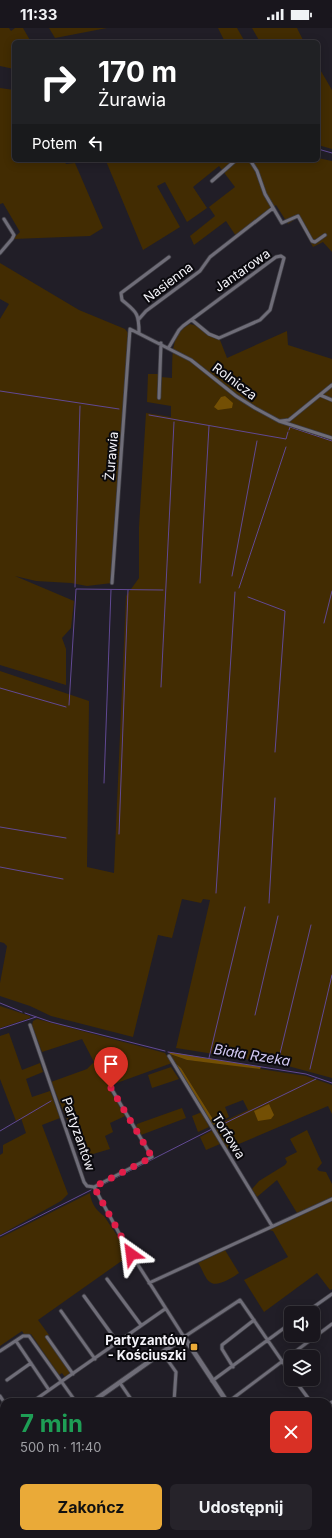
<!DOCTYPE html>
<html lang="pl">
<meta charset="utf-8">
<style>
:root{--surface:#19161d;--page:#26232a;--text:#f1f3f6;--muted:#9f9fa4;--line:#37353b;--accent:#eaaa38}
body{margin:0;font-family:Inter,sans-serif;background:var(--page);color:var(--text);height:100vh;display:flex;flex-direction:column;font-size:15px;white-space:nowrap}
*{box-sizing:border-box;margin:0}
p{font-size:13px;color:var(--muted)}
.icon{flex:none;width:22px;height:22px;fill:none;stroke:currentColor;stroke-width:2;stroke-linecap:round;stroke-linejoin:round}
.map{position:relative;flex:1;overflow:hidden}
.sheet{position:absolute;left:0px;top:1370px;width:332px;height:140px;display:flex;flex-direction:column;background:var(--surface);border-radius:12px 12px 0 0;box-shadow:0 2px 10px #0003,0 0 0 1px var(--line)}
.sheet>*{flex:none}
.guide{position:absolute;left:12px;top:12px;width:308px;height:122px;border-radius:6px;box-shadow:0 2px 10px #0003,0 0 0 1px var(--line);background:#202124;color:#fff;overflow:hidden}
.fabs{position:absolute;left:284px;top:1278px;display:grid;gap:8px}
.fabs a{display:grid;place-items:center;width:36px;height:36px;border-radius:6px;background:var(--surface);box-shadow:0 2px 10px #0003,0 0 0 1px var(--line);font-size:20px}
.pin{position:absolute;display:grid;place-items:center;width:34px;height:34px;color:#fff;margin:-41px -17px;border-radius:50% 50% 50% 0;rotate:-45deg;box-shadow:0 0 4px #0007}
.pin .icon{rotate:45deg}
.me{position:absolute;width:44px;margin:-22px;rotate:329deg;stroke-linejoin:round;filter:drop-shadow(0 0 3px #0008)}
.turn{display:flex;align-items:center;gap:14px;height:84px;padding:0 20px;font-size:18px}
.turn .icon{width:52px;height:52px;stroke-width:2.5}
.turn b{display:block;font-size:28px;line-height:34px}
.then{display:flex;align-items:center;height:38px;padding:0 20px;background:#0003;gap:8px;font-size:15px}
.round{display:grid;place-items:center;flex:none;width:42px;height:42px;border-radius:6px;background:var(--page)}
.overview{display:flex;align-items:center;justify-content:space-between;height:68px;padding:0 20px}
h1{font-size:24px;font-weight:700;line-height:30px;color:#1e9e55}
.action{display:flex;gap:8px;margin-top:auto;padding:8px 20px}
.action a{flex:1;height:46px;border-radius:6px;background:var(--accent);color:#111;font-size:16px;font-weight:700;line-height:46px;text-align:center}
.action a+a{background:var(--page);color:var(--text)}
.status{display:flex;justify-content:space-between;align-items:center;height:28px;padding:0 20px;background:var(--surface);direction:ltr}
.status svg{height:11px;fill:currentColor}
.map>svg:first-child{display:block}
</style>
<div class="status"><b>11:33</b><svg viewBox="0 0 49 12"><path d="M0 12V9h3v3zM5 12V6h3v6zM10 12V3h3v9zM15 12V0h3v12zM26 1h20v11H26zM47 4h2v5h-2z"/></svg></div>
<div class="map">
<svg width="332" height="1510" viewBox="0 0 332 1510">
<rect width="100%" height="100%" fill="#211e27"/>
<path fill="#422c02" d="M0 0H9L11 3 15 0H23L31 14H14V41L0 38Z
M49 0H107L55 10Z
M218 0H237L245 14H225Z
M252 0H297L304 14H260Z
M318 38 332 62V121L318 117Z
M0 60 14 62V132H64L66 136 75 135 103 200 90 208 13 211 20 204 3 175 0 176Z
M318 130 332 133V224L323 214 313 219 297 190 288 196 276 177 236 208 226 193 194 217 190 208 215 188 209 179 235 159 219 138 193 159 207 180 187 194 165 154 157 158 180 199 143 222 106 133 318 132Z
M0 235 79 282 125 301 128 305 112 555 87 558 71 555 36 553 15 548 74 573 71 600 62 610 66 621V657L0 637V291L9 276 0 271Z
M190 296C201 297 208 310 220 312L227 330 287 303 288 317 332 331V355L328 358 332 360V1050L288 1038 176 1020 210 872 203 871 201 875 182 871 172 910 158 907 133 1009 51 988 30 978 0 968V955L7 918 4 915 0 914V643L89 673 87 839 114 845 126 568 139 550V499L146 385 171 389V378L147 374 148 346H161V349L172 350C173 330 169 306 190 296Z
M0 978 30 988V990L0 1000Z
M37 991 165 1025 172 1035 114 1056 109 1061 125 1088 110 1095 113 1104 105 1108 110 1121 83 1129 51 1054 87 1041 94 1034 82 1011 42 1024 32 997 33 993Z
M9 1005 22 1042 40 1035 43 1044 26 1051 32 1069 50 1063 60 1090 42 1097 68 1166 61 1173 0 1207V1127L3 1125V1117L26 1105 21 1090 16 1093 0 1051V1008Z
M170 1026 187 1032 235 1037 306 1048 332 1057V1086L328 1078 227 1121 215 1101 217 1100 216 1097 248 1082 243 1072 225 1079 229 1089 216 1096 181 1040 174 1034Z
M171 1039 179 1051 152 1060 148 1047Z
M182 1080 186 1090 141 1107 136 1099 137 1096Z
M202 1084 209 1099 198 1104 192 1088Z
M213 1102 220 1116 206 1122 200 1109Z
M307 1102 322 1135 317 1141 319 1143 326 1144 332 1156V1169L297 1185 277 1152 257 1169 252 1161 259 1153 285 1137 287 1134 285 1130 297 1124 290 1111Z
M90 1165C91 1176 97 1183 104 1188L130 1227 38 1292 49 1307 46 1309 71 1345 65 1349 62 1345 59 1347 31 1306H24L22 1303 0 1318V1210Z
M332 1173V1261L330 1262 317 1245 264 1284 244 1252 288 1229 273 1203 269 1202Z
M225 1222 239 1245C234 1249 216 1260 210 1254 205 1251 202 1240 198 1235Z"/>
<path fill="#734f04" d="M225 368 233 375 232 380 218 382 214 379 221 369Z
M169 1024 261 1039 260 1041 187 1032 170 1026Z
M174 1034 181 1040 216 1096 212 1097Z
M269 1076 274 1087 271 1091 258 1093 254 1083Z"/>
<g fill="none" stroke-linecap="round" stroke-linejoin="round">
<path stroke="#614993" stroke-width="1" d="M318 121 332 125
M0 363 119 381
M149 387 286 411 288 404
M289 402 290 399 332 413
M232 548 257 413
M200 555 209 398
M75 559 80 378
M239 560 286 419
M248 569 285 583 275 724
M324 595 332 563
M161 659 174 394
M0 660 66 679
M69 677 76 561 163 562
M104 755 111 562
M0 799 66 810
M119 806 128 562
M0 839 63 851
M216 865 235 564
M269 875 275 770
M0 975 22 984
M25 985 51 994 165 1023
M255 987 278 888
M0 1001 36 989
M168 1024 306 1046 332 1055
M209 1030 245 879
M278 1034 311 897
M310 1041 332 947
M215 1100 316 1051
M0 1103 51 1073
M100 1158 212 1101
M0 1208 91 1162"/>
<g stroke="#3d3c43" stroke-width="4.5">
<path id="street" d="M250 132 257 143 265 166 282 195 298 188 312 213 315 214 325 207
M212 153 236 132
M0 225 12 211 14 207 4 191
M139 291 146 283 200 243 210 229 273 180
M139 305C139 284 136 284 122 272L121 265 169 229
M169 319 179 302 183 298 276 229 281 228 284 230 270 282 260 292 219 310 209 306 192 292
M320 367 332 372
M159 370 161 315
M281 393 289 392 332 357
M112 555 130 301 191 332 236 368 255 380 279 393 332 410
M30 997 84 1154 87 1158 94 1159
M169 1028 272 1198
M94 1159 126 1218 184 1309 240 1272 291 1346
M94 1159 152 1129 111 1060
M107 1251 141 1297
M149 1255 332 1171
M84 1268 118 1315
M61 1283 95 1331
M305 1285 332 1266
M47 1309 73 1346
M16 1313 49 1362
M0 1323 23 1308H29L76 1374
M162 1324 176 1344 174 1374
M233 1339 222 1321V1317L254 1292
M294 1351 311 1374
M7 1352 31 1335
M212 1353 291 1295
M120 1355 133 1374
M0 1368 4 1374
M32 1374 165 1281
M228 1374 332 1296
M328 1377 332 1374
M328 1396 332 1401
M0 1397 4 1394
M0 1408 4 1414
M328 1414 332 1411
M328 1457 332 1454
M0 1492 4 1489
M158 1510V1506
M259 1510 265 1506"/>
</g>
<g stroke="#3d3c43" stroke-width="6">
<path id="secondary" d="M92 1374 184 1309 227 1374
M0 1439 4 1436
M215 1506 218 1510
M324 1506 326 1510
M50 1510 55 1506"/>
</g>
<use href="#street" stroke="#6f6d78" stroke-width="3"/>
<use href="#secondary" stroke="#6f6d78" stroke-width="4.5"/>
</g>
<g fill="none" stroke-linecap="round" stroke-linejoin="round">
<path stroke="#e11d48" stroke-width="7" stroke-dasharray="0 12.6" d="M111 1060 152 1129 94 1159 131 1226"/>
</g>
<rect fill="#eaaa38" stroke="#0a090d" stroke-width="1.5" x="190" y="1315" width="8" height="8" rx="2"/>
<g text-anchor="middle" stroke-width="4" stroke-linejoin="round" paint-order="stroke">
<g font-size="13" fill="#f4f3f9" stroke="#0a090d">
<text transform="translate(242 242) rotate(-35)" y="5">Jantarowa</text>
<text transform="translate(168 254) rotate(-37)" y="5">Nasienna</text>
<text transform="translate(235 353) rotate(37)" y="5">Rolnicza</text>
<text transform="translate(111 428) rotate(-85)" y="5">Żurawia</text>
<text transform="translate(79 1106) rotate(71)" y="5">Partyzantów</text>
<text transform="translate(229 1108) rotate(58)" y="5">Torfowa</text>
</g>
<g font-size="13" font-weight="bold" fill="#f4f3f9" stroke="#0a090d" text-anchor="end">
<text x="186" y="1317">Partyzantów<tspan x="186" dy="15">- Kościuszki</tspan></text>
</g>
<g font-size="14" font-style="italic" fill="#d4caf4" stroke="#0a090d">
<text transform="translate(252 1027) rotate(9)" y="5">Biała Rzeka</text>
</g>
</g>
</svg>
<div class="fabs">
<a><svg class="icon" aria-label="sound" viewBox="0 0 24 24"><path d="M4 9h4l5-4v14l-5-4H4zM17 9q2 3 0 6"/></svg></a>
<a><svg class="icon" aria-label="layers" viewBox="0 0 24 24"><path d="M12 4l9 5-9 5-9-5zM3 14l9 5 9-5"/></svg></a>
</div>
<div class="pin" style="left:111px;top:1060px;background:#d93025"><svg class="icon" aria-label="arrive" viewBox="0 0 24 24"><path d="M6 21V4h12l-3 4 3 4H6"/></svg></div>
<svg class="me" style="left:131px;top:1226px" viewBox="-20 -20 40 40"><path d="M0-17L14 15 0 8-14 15z" fill="#e11d48" stroke="#fff" stroke-width="4"/></svg>
<div class="guide">
<div class="turn"><svg class="icon" aria-label="right" viewBox="0 0 24 24"><path d="M7 20v-9h11M14 6l5 5-5 5"/></svg><div><b>170 m</b>Żurawia</div></div>
<div class="then">Potem<svg class="icon" aria-label="left" viewBox="0 0 24 24"><path d="M17 20v-9H6M10 6l-5 5 5 5"/></svg></div>
</div>
<section class="sheet">
<div class="overview"><div><h1>7 min</h1><p>500 m · 11:40</p></div><a class="round" style="background:#d93025;color:#fff"><svg class="icon" aria-label="close" viewBox="0 0 24 24"><path d="M6 6l12 12M18 6L6 18"/></svg></a></div>
<div class="action"><a>Zakończ</a><a>Udostępnij</a></div>
</section>
</div>
